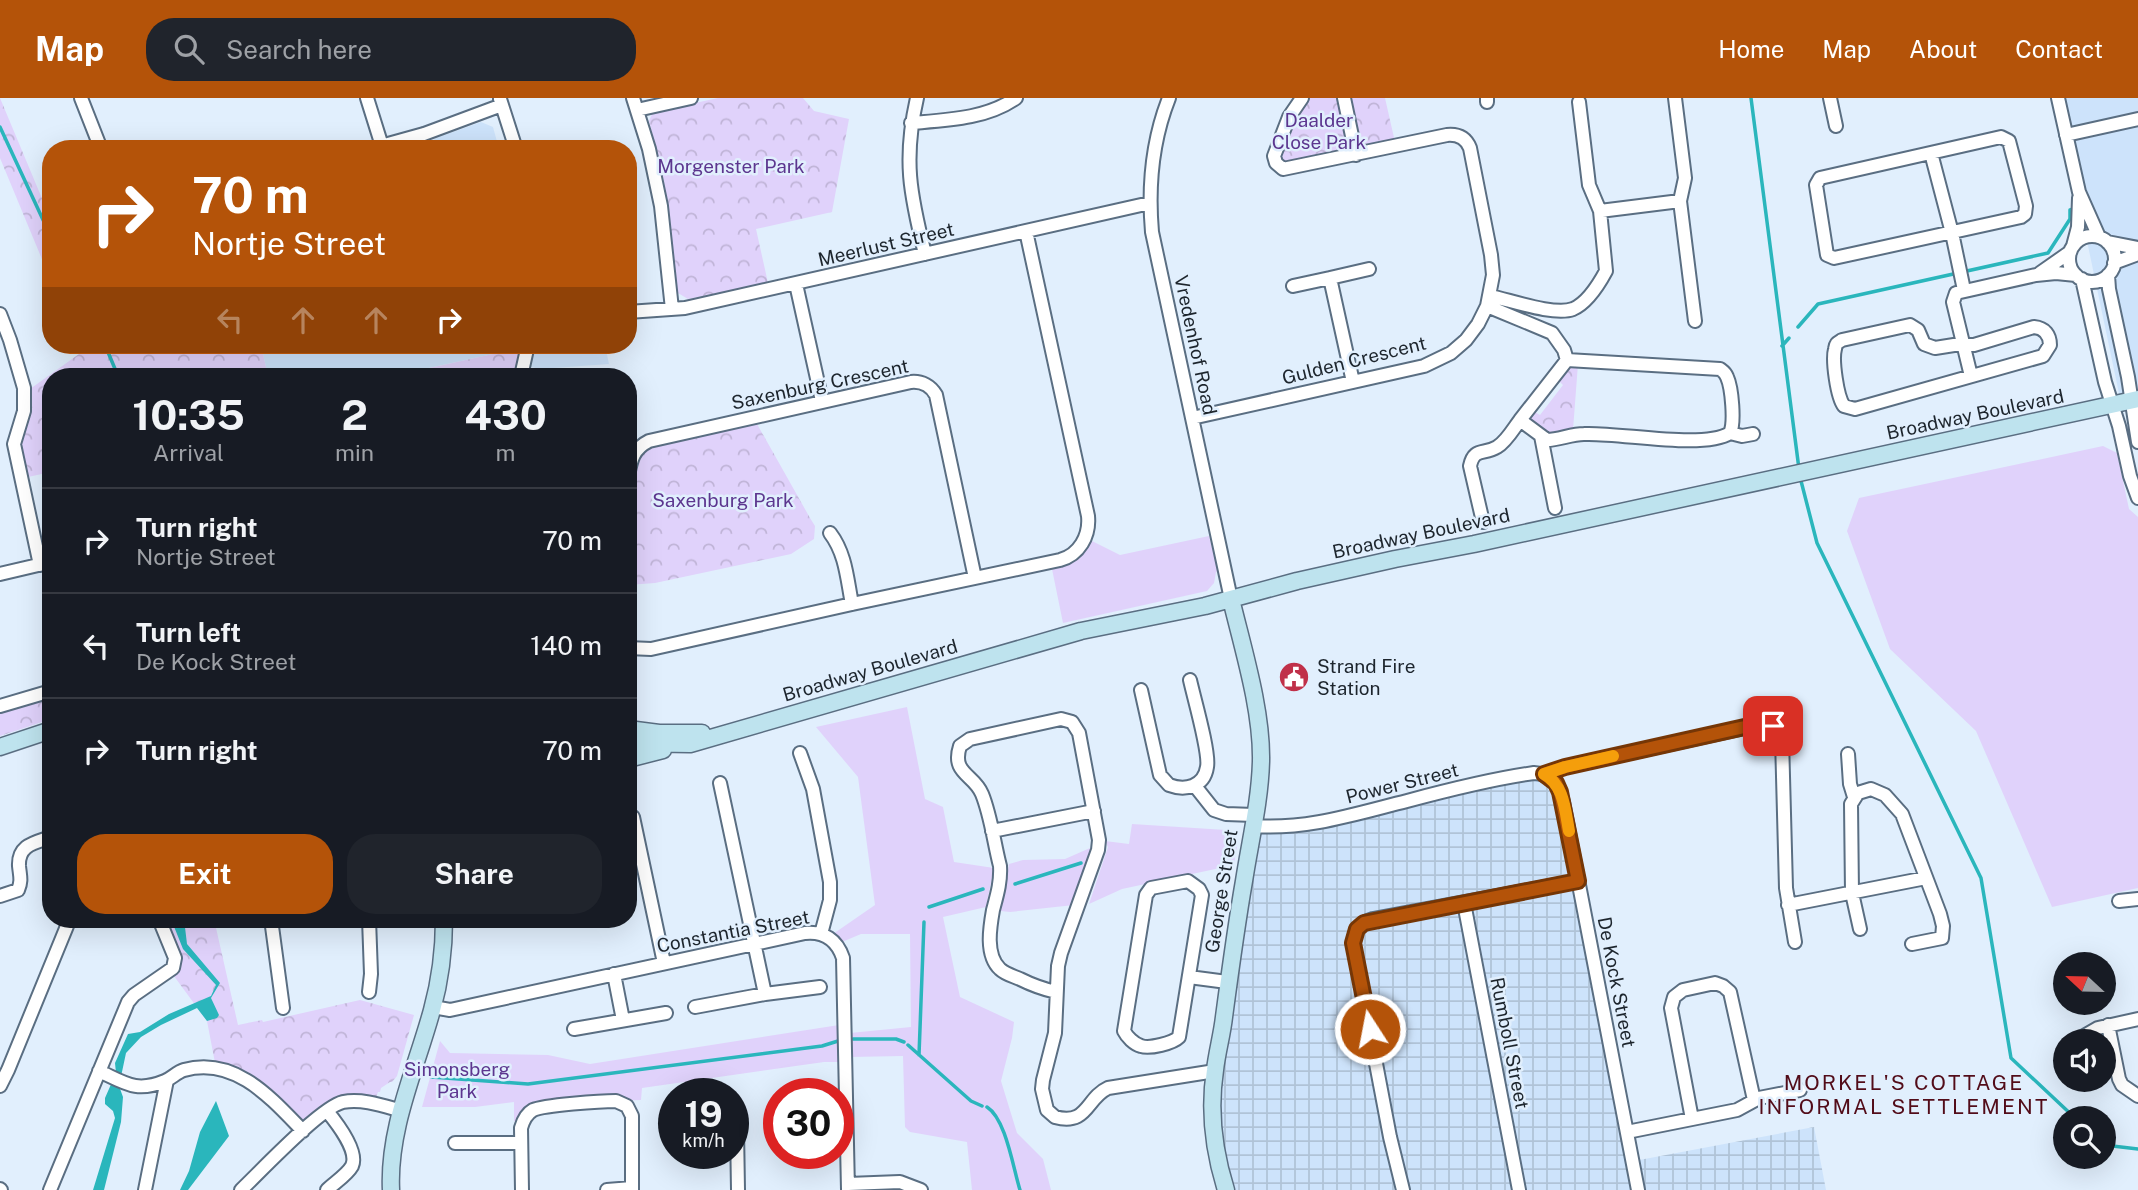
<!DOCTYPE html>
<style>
:root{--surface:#171b24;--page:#20242c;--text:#f1f3f6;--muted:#9ea1a6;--line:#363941;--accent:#b45309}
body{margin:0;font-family:"Public Sans",sans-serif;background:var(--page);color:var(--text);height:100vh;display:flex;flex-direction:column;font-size:26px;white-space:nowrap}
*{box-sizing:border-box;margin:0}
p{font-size:23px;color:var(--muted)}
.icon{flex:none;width:38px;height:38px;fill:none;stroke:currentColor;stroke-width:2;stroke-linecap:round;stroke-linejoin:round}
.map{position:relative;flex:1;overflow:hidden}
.drawer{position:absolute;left:42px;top:270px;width:595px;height:560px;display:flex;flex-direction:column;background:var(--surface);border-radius:28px;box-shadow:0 7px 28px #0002}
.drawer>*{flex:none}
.banner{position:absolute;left:42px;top:42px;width:595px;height:214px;border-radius:28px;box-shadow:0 7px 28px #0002;background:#b45309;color:#fff;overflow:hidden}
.needle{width:46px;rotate:292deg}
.fabs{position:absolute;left:2053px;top:854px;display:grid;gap:14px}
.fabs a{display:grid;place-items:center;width:63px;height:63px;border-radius:50%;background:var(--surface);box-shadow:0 7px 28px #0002;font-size:35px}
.speed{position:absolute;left:658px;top:980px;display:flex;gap:14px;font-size:35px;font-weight:700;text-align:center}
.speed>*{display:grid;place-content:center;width:91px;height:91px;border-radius:50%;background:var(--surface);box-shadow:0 7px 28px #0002;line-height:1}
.speed small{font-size:18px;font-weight:400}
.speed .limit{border:10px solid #d22;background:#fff;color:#111}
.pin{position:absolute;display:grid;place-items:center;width:60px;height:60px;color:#fff;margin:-30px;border-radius:14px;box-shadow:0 4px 10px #0006}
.me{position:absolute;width:77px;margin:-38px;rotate:349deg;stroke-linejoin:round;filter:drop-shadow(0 0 5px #0008)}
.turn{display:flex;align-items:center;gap:24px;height:147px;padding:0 35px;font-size:32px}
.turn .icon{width:91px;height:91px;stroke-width:2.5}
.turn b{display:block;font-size:49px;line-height:60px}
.lanes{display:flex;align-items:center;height:66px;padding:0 35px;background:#0003;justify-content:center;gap:35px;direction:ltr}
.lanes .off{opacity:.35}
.eta{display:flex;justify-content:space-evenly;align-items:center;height:119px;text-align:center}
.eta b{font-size:42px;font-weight:700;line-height:49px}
.primary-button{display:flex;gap:14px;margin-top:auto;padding:14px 35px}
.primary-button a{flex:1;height:80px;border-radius:28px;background:var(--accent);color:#fff;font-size:28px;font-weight:700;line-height:80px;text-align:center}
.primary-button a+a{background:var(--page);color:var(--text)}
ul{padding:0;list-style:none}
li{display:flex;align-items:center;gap:21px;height:105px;padding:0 35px;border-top:2px solid var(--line)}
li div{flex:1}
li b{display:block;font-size:26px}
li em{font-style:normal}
header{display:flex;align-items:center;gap:42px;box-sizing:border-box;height:98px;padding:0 35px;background:var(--accent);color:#fff}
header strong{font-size:33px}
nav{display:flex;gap:38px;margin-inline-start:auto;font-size:24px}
.search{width:490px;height:63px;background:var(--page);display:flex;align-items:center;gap:18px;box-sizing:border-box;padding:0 24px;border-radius:28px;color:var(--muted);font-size:26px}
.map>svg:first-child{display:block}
</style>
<header>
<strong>Map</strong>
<div class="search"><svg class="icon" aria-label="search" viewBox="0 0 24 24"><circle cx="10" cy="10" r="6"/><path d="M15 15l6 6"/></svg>Search here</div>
<nav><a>Home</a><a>Map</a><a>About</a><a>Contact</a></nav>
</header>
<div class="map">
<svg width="2138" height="1092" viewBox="0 0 2138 1092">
<defs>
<pattern id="industrial-grid" width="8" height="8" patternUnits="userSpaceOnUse" patternTransform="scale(1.75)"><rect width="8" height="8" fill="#cde3fb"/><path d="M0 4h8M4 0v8" fill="none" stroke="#b0c3d7"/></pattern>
<pattern id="park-crowns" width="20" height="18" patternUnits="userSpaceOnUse" patternTransform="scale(1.75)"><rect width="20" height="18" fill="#e0d2fb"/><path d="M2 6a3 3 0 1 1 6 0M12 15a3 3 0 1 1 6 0" fill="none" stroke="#c0b4d7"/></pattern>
</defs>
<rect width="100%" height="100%" fill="#e1effd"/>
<path fill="#cde3fb" d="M2057 0H2138V301L2121 305Z
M481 24 493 29 499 51H415L429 46 436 40Z
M261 247H512L511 252 392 278H268Z
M536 247H605L609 266 540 271 531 269Z"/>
<path fill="url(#industrial-grid)" d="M1522 676 1557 684 1634 1063 1814 1029 1826 1092H1225L1212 1013 1252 728 1271 730Z"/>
<path fill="#e0d2fb" d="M2103 348 2117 355 2129 411 2138 419V790L2052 809 1976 633 1890 551 1847 433 1859 400Z
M1209 438 1218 473 1216 474 1214 485 1207 493 1063 525 1052 471C1072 466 1082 462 1090 442L1120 457Z
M907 609 925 701 943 709 954 764 994 770 986 809 943 819 960 899 1014 924 1012 940 1001 983 1017 1035 1043 1061 1051 1092H972L967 1044 910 1034 905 1029 903 958 850 959V935L911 929 910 836H861L842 844 833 836 875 807 858 679 816 629Z
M1132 726 1226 732 1238 742 1234 767 1122 791 1089 806 1108 749 1105 743 1129 746Z
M1090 750H1094L1074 807 1010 814 1001 813 1009 766 1023 762 1065 761Z
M839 927V964H824L642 990 641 1002 535 1006 518 1023H514V1004L475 1009H422L440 943 450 955 548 957 590 966Z"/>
<path fill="url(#park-crowns)" d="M0 0 51 122V183L0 60Z
M718 0H803L814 13 849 21 832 114 756 131 768 185 688 201 678 195 676 188 664 83 649 23 652 16 658 13Z
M1307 0H1340L1348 47 1344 53 1289 67 1281 64C1278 42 1295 17 1307 0Z
M1349 0H1385L1395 44 1366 48 1359 42Z
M76 247H261L268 278H51V374L28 379 21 346 30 311V291L79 256Z
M511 252 519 253 514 278H393Z
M1578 266 1573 332 1549 337 1531 323 1530 317 1533 313 1540 317 1563 287 1557 281 1570 267Z
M757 326 810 420 815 428 814 441 791 456 655 485 628 487V408L638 362 647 350Z
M51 600V621L0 638V615Z
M159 821H214L238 927 262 922 263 924 360 902 414 917 397 978 392 984H390L381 990 380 994H378L374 1005 356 1003 303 1032 281 1009 216 970 207 923 171 874 174 871Z"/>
<path fill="#2ab6bc" d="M171 821H184L187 846 220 885 211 900 219 917 217 920 207 923 197 910 161 927 141 939 126 955 119 988 123 999 121 1024 104 1092H93L115 1020 113 1013 105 1006V1000L116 975 115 965 128 936 140 934 169 916 211 898 216 887 183 851Z
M216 1003 229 1038 188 1092H180L189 1073 200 1034Z"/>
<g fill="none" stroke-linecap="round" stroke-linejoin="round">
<path stroke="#2ab6bc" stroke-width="3.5" d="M1751 0 1799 371
M0 29 51 139
M1798 229 1818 206 2048 155 2070 121V112L2073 111
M105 247 118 278
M1782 248 1789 240
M1800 379 1817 445 1981 780 2011 960 2075 1020
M1015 786 1081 765
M929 809 983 791
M853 941H896L904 944
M908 947 971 1003 982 1008
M919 957 924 824
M431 979 528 986 822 948 838 943
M987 1009C1006 1021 1013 1070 1020 1092
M2104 1047 2138 1051"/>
<g stroke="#5a6e82" stroke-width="16">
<path id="street" d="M81 0 101 51
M367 0 382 48
M633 0 649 51 661 108 672 211
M917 0C903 61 910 96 925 156
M1169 0C1152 43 1148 88 1152 134L1231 501
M1344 0 1356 57
M1487 0V4
M1675 0 1685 80 1680 103 1695 223
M1830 0 1836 28
M2058 0 2079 94 2099 139
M500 1 516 51
M637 12 691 0
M911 25C947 22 986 21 1016 0
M2066 37 2138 21
M2001 39 2009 43 2026 108 2025 116 2021 119 1834 160 1827 157 1816 87 1820 80Z
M370 51 424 36 502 7
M1931 55 1952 135 1964 192
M1600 113 1680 103
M2069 161a23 23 0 1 1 46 0a23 23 0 1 1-46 0Z
M2107 144 2138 150
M2073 148 2078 129 2079 100
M2114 165 2138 156
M2040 175 2070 154
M2108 177 2109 191 2128 279 2138 344
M1330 180 1369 171
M2082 181 2105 284 2119 328 2130 378 2138 400
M796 186 822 303
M1293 188 1330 180 1353 284
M1490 198C1510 202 1554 218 1573 211 1587 205 1599 186 1606 173L1600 113 1589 87 1579 4
M1487 208 1552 235 1564 252 1567 262
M628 214 685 210 1150 105
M0 216 10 242 24 290V313L14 346 40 467
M1910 227 1918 232 1924 246 1935 250 1954 247H1974L2034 229C2045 230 2050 237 2050 247L2043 258 1855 311 1844 308C1837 299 1832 262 1835 251 1836 245 1837 245 1842 242Z
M1567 262 1520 322 1547 342C1559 342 1571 336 1584 336 1619 334 1703 352 1730 335L1742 338 1753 336
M1567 262 1720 271C1724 274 1725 274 1727 279 1732 290 1735 325 1730 335
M521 278 528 247
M1971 278 1953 204 1956 195 2036 177 2056 175 2076 177
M1192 320 1424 268 1451 255 1466 242 1478 226 1487 208 1493 177 1491 157 1470 50C1466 40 1458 36 1447 37L1283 71 1276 65 1274 58 1289 19 1302 0
M1541 338 1555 410
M628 378C631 362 633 351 649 343L911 284C922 283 931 288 936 297L975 480
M1483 424 1470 368C1474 349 1484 357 1497 349 1506 344 1514 330 1520 322
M830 435C846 456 847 481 852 506
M0 476 51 464
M628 550 651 551 852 506 1060 462C1079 457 1090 438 1088 418L1026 133
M1141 592 1160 677 1169 687C1185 693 1204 689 1207 669 1210 655 1194 600 1190 582
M0 608 51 593
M800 655 813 691 830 784V802L821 836
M1848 656 1850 686 1854 699
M1544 676 1565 669 1758 627 1773 628 1782 641 1786 790 1795 844
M720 685 765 896
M1195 688 1214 712 1226 716 1254 717
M633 719 664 865
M1253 728C1307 732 1355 716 1407 703 1448 692 1491 681 1534 675 1553 676 1558 687 1563 704L1638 1092
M992 733 1094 713
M1188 783 1199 791 1202 797 1179 939C1173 945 1150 951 1141 948 1134 946 1127 939 1124 933L1146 797 1151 790Z
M0 798 18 792C22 783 20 778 19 768 18 747 34 745 51 739
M2119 803 2138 801
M1464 805 1519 1092
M1788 807 1926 780
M271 821 283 910
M1860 831 1852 795 1851 706 1858 695 1871 691 1885 697 1902 716 1940 816 1943 828 1942 840 1912 846
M614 876 623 922
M1189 879 1227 884
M369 894 371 876 369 821
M1056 894C1043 891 1032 887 1020 881 1013 878 1005 876 1000 871 985 857 990 829 993 812 997 797 1001 784 1000 768 994 745 991 718 982 696 974 676 951 676 960 648L970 641 1061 621 1072 624 1079 635 1099 742 1098 752 1061 855 1058 868 1055 935 1043 982 1042 991 1047 1012 1055 1019C1088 1028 1086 1000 1108 990L1215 973
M433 909 450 912 805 835C824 833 837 842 843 860L848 1092
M695 909 765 896 820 889
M2108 927 2119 981 2122 987 2138 998
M574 931 666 915
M2079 941 2098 930 2138 921
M99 973C125 985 136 995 165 983 172 980 177 974 184 972 235 958 271 1000 303 1033
M0 988 8 972 67 828
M327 1013C336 1024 359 1053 352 1068 347 1077 334 1085 327 1092
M1692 1021 1671 910 1674 899 1683 892 1715 885 1723 888 1730 894 1754 1002
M737 1031 738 1092
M1627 1034 1737 1012 1759 1000 1800 992
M455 1045H521
M848 1086 900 1084 921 1092
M0 1091 1 1092
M50 1092 128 904 134 897 173 870 175 860 159 821
M145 1092 167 982
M241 1092C260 1074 321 1009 343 1004 362 1000 384 1008 402 1013
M522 1092 521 1030C523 1023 526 1016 533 1012 544 1007 601 1003 616 1003L627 1008 632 1018V1092
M607 1092 632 1090
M1403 1092 1390 1039 1354 850C1352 836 1359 825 1373 821L1578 783"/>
</g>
<g stroke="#5a6e82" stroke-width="19">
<path id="secondary" d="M628 631 659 635H702
M628 645 690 646 1081 533 1205 508 1297 483 1395 461 1474 446 2138 301
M0 649 51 632
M628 661 663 652
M391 1092C388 1030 416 971 432 912 440 883 444 852 444 821
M1226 1092C1214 1054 1209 1011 1215 972 1217 954 1222 937 1224 919 1230 874 1236 829 1244 783 1250 744 1260 703 1261 663 1262 612 1243 551 1231 501"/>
</g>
<use href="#street" stroke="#fff" stroke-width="12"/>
<use href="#secondary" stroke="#bee3ee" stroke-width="16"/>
</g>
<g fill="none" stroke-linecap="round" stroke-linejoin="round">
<g stroke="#753606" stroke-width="18">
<path id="route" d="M1370 931 1353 845 1357 831 1364 825 1578 783 1560 694 1556 685 1544 676 1565 669 1758 626 1773 628"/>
</g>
<use href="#route" stroke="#b45309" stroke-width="12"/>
<path stroke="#f59e0b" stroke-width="12" d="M1569 733C1565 712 1564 687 1544 676L1565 669 1613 658"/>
</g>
<defs>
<g id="civic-disc" transform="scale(1.575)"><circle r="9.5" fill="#c03049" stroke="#e1effd"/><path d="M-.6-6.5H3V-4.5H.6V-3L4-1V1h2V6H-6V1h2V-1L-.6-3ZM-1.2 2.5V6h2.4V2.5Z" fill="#fff"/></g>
</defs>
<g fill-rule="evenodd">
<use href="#civic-disc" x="1294" y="579"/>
</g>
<g text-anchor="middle" stroke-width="5" stroke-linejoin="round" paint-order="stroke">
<g font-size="19" fill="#5c368f" stroke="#e1effd">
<text x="1319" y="29">Daalder<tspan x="1319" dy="22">Close Park</tspan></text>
<text x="731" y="75">Morgenster Park</text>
<text x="723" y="409">Saxenburg Park</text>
<text x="457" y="978">Simonsberg<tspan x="457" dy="22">Park</tspan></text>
</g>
<g font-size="19" fill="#1d252d" stroke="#e1effd">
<text transform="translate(886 146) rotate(-13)" y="7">Meerlust Street</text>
<text transform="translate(1196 247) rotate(78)" y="7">Vredenhof Road</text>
<text transform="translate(1354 262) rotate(-14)" y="7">Gulden Crescent</text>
<text transform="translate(820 286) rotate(-12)" y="7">Saxenburg Crescent</text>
<text transform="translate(1975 316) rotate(-12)" y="7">Broadway Boulevard</text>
<text transform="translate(1421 435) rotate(-12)" y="7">Broadway Boulevard</text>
<text transform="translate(870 572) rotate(-16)" y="7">Broadway Boulevard</text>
<text transform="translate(1402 685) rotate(-14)" y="7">Power Street</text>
<text transform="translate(1221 793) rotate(-81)" y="7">George Street</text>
<text transform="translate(733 833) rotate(-11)" y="7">Constantia Street</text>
<text transform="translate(1617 884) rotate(79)" y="7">De Kock Street</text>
<text transform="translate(1510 945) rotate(79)" y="7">Rumboll Street</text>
</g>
<g font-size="19" fill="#1d252d" stroke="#e1effd" text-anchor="start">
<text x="1317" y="575">Strand Fire<tspan x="1317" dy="22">Station</tspan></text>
</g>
<g font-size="21" letter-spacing="2" fill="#520c19" stroke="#e1effd">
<text x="1904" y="992">MORKEL'S COTTAGE<tspan x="1904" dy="24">INFORMAL SETTLEMENT</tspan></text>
</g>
</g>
</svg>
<div class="fabs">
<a><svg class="needle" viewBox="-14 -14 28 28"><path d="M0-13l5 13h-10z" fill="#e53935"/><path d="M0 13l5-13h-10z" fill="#9ea1a6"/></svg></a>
<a><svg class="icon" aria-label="sound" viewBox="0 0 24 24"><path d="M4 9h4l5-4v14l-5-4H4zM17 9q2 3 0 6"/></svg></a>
<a><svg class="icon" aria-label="search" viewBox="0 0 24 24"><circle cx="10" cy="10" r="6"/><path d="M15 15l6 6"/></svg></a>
</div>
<div class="speed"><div>19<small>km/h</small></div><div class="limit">30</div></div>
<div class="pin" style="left:1773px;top:628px;background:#d93025"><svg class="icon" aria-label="arrive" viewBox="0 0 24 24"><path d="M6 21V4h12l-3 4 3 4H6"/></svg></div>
<svg class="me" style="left:1370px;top:931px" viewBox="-20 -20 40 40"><circle r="17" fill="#b45309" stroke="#fff" stroke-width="3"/><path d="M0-11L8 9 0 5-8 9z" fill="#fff"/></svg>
<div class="banner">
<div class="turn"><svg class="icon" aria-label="right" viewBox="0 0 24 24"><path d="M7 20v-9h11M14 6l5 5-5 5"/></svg><div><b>70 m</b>Nortje Street</div></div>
<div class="lanes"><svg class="icon off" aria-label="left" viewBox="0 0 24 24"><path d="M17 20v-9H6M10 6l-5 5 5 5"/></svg><svg class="icon off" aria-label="ahead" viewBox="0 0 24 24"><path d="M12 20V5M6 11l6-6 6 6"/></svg><svg class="icon off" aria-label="ahead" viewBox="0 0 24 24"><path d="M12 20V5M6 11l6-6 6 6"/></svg><svg class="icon" aria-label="right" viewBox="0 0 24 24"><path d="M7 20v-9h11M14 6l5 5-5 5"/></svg></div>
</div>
<section class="drawer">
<div class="eta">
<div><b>10:35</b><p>Arrival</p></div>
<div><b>2</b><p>min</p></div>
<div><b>430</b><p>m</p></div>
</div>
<ul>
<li><svg class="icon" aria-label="right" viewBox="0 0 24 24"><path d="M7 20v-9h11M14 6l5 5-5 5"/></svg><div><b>Turn right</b><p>Nortje Street</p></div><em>70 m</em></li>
<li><svg class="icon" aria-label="left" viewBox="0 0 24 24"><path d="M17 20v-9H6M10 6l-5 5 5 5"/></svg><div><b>Turn left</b><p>De Kock Street</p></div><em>140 m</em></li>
<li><svg class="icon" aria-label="right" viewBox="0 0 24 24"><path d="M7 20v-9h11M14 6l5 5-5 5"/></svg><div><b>Turn right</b></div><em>70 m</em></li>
</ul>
<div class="primary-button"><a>Exit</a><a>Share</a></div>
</section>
</div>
